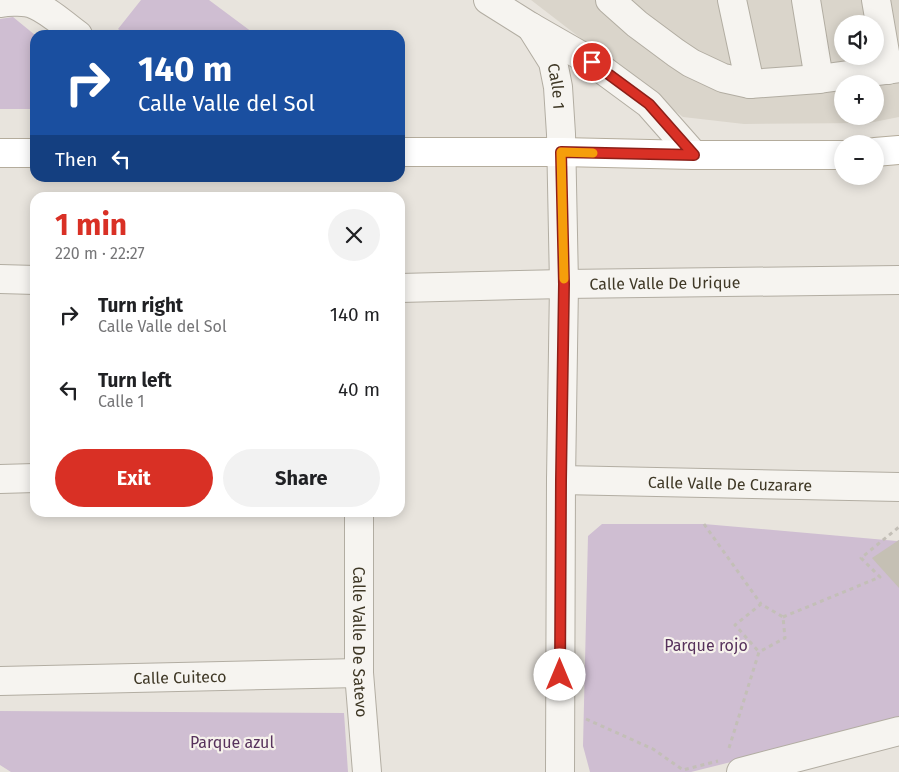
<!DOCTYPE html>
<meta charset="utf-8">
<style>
:root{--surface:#fff;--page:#f2f2f2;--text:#202124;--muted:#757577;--accent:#d93025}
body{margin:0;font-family:"Fira Sans",sans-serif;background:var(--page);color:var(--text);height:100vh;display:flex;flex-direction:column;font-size:19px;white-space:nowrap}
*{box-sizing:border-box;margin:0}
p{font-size:16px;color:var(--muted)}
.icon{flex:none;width:28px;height:28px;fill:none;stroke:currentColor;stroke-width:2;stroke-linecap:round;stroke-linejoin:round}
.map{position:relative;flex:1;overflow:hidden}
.panel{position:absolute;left:30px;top:192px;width:375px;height:325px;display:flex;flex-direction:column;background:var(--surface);border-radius:15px;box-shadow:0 2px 12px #0003}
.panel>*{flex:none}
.hud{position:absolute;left:30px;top:30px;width:375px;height:152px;border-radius:15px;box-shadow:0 2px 12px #0003;background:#1a4fa0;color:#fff;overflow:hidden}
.controls{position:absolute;left:834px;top:15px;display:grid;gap:10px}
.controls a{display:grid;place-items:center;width:50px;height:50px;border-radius:50%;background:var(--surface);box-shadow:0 2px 12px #0003;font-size:25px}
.pin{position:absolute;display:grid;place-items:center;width:42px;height:42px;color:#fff;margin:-21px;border:2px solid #fff;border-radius:50%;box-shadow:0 1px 5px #0007}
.me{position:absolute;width:55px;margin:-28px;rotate:0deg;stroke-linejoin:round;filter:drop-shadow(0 0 4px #0008)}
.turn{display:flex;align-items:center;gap:18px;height:105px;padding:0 25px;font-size:22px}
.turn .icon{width:65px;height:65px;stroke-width:2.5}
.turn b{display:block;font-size:35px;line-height:42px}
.then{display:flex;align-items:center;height:48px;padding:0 25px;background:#0003;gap:10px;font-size:19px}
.round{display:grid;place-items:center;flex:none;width:52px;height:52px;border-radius:26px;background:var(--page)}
.head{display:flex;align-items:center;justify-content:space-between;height:85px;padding:0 25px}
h1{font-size:30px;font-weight:700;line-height:38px;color:var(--accent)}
.button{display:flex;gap:10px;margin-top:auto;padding:10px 25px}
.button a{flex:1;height:58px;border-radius:30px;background:var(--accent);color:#fff;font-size:20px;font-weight:700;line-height:58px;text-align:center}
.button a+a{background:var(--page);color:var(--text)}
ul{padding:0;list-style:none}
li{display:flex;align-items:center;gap:15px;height:75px;padding:0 25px}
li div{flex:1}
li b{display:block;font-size:19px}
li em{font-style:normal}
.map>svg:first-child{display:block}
</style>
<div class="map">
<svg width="899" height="772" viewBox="0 0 899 772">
<rect width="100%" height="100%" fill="#e8e4dd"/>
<path fill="#dad5cb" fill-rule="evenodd" d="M531 0H899V117L869 123 744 124 683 117ZM842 24H875V56H842ZM842 84H875V116H842Z"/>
<path fill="#cfbed2" d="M141 0H209L256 35H126L118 29Z
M13 17 35 35V109H0V19Z
M602 524H704L897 541 899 540V720L691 772H590L583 746 588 536Z
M0 711 344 713 348 772H11L0 765Z"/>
<path fill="#c5c0b4" d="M899 540V588L872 558Z"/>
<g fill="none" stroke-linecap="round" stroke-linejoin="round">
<g stroke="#b2ada2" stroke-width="30">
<g id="minor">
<path d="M488 0 531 27 592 62 649 104 694 155"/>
<path d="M610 0 637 24 676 53 691 63 723 78 750 84 819 79 899 68"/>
<path d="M732 0 750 84"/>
<path d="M806 0 819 79"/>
<path d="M876 0 888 70"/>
<path d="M0 3C9 1 27 1 35 5 51 12 64 25 78 35"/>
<path id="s1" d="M531 27 553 62 558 87 561 134 564 284 561 480 560 772"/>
<path d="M0 279 35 280"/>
<path id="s2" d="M400 288 564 284 899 280"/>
<path d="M0 479 35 478"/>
<path id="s3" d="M561 480 899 487"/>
<path id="s4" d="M359 512V673L367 772"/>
<path id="s5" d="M0 681 359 673"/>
<path d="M741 772 899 731"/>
</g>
</g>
<g stroke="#b4ac9c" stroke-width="30">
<path id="major" d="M400 152H561L694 155H842
M875 152 899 150
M0 153H35"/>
</g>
<path stroke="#c3bfb7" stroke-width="3" stroke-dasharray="4 4" stroke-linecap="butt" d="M704 524 761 604
M783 617 880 577 861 558 899 527
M586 719 653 749 683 770 718 761
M729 748 759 652 785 638 783 617 761 604 735 625 759 652"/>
<use href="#minor" stroke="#f6f4f0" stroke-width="28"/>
<use href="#major" stroke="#fff" stroke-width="28"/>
</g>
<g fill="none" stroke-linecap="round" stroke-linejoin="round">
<g stroke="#8d1f18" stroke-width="12">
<path id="route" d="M560 675 561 480 564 284 561 152 694 155 649 104 592 62"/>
</g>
<use href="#route" stroke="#d93025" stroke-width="9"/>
<path stroke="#f59e0b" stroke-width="9" d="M564 279 561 152 593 153"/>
</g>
<g text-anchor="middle" stroke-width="4.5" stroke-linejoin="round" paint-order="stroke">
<g font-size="16" fill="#3f3826" stroke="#f6f2ec">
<text dy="6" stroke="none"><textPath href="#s1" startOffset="66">Calle 1</textPath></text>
<text dy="6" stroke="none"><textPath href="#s2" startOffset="265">Calle Valle De Urique</textPath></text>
<text dy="6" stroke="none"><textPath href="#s3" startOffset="169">Calle Valle De Cuzarare</textPath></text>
<text dy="6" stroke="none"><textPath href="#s4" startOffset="130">Calle Valle De Satevo</textPath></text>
<text dy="6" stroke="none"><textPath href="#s5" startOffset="180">Calle Cuiteco</textPath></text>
</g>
<g font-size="16" fill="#57325c" stroke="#f6f2ec">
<text x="706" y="651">Parque rojo</text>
<text x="232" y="748">Parque azul</text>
</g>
</g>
</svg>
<div class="controls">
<a><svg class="icon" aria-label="sound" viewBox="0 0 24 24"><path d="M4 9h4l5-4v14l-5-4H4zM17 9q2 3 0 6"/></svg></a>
<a>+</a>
<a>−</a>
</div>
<div class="pin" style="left:592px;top:62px;background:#d93025"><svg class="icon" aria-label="arrive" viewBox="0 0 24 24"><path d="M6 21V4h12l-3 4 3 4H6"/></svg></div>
<svg class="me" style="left:560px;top:675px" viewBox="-20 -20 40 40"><circle r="19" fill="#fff"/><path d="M0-13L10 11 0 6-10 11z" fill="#d93025"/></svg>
<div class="hud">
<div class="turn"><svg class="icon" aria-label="right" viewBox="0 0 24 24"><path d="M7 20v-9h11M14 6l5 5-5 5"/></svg><div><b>140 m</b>Calle Valle del Sol</div></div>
<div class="then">Then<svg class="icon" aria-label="left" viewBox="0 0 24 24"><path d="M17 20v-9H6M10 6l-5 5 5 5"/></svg></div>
</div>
<section class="panel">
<div class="head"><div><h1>1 min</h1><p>220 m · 22:27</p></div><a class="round"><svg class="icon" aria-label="close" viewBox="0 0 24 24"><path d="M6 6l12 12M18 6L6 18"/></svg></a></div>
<ul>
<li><svg class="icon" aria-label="right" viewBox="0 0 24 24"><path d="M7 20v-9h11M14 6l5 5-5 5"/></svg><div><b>Turn right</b><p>Calle Valle del Sol</p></div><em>140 m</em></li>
<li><svg class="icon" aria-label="left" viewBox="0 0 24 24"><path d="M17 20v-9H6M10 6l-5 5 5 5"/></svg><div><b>Turn left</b><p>Calle 1</p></div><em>40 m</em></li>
</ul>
<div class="button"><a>Exit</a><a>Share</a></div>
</section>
</div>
